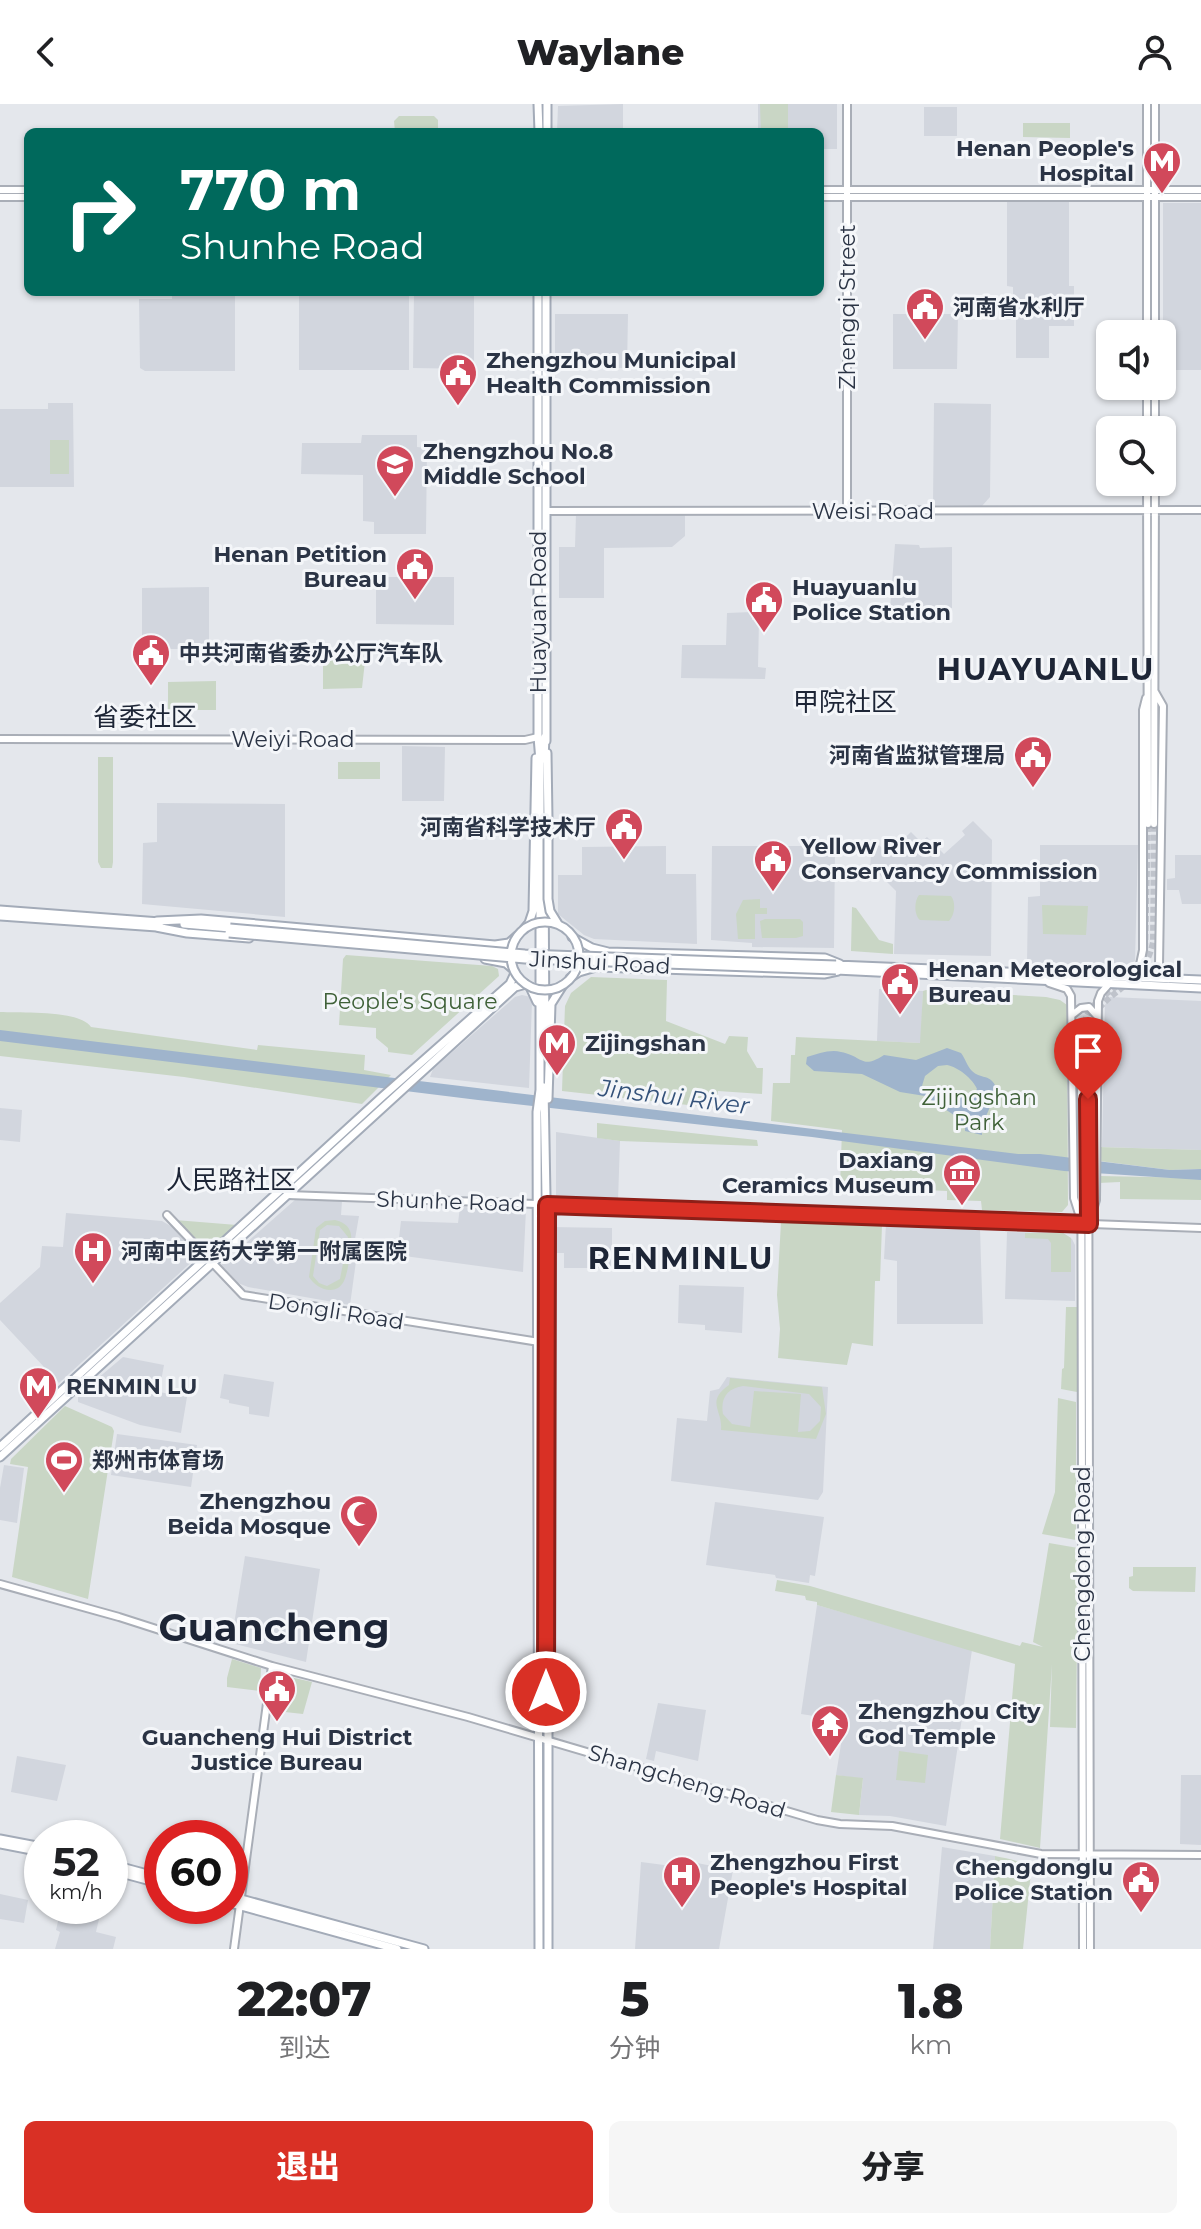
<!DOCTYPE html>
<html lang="zh">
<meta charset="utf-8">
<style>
:root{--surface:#fff;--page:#f6f6f6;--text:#202124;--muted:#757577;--accent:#d93025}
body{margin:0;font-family:Montserrat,"Noto Sans SC",sans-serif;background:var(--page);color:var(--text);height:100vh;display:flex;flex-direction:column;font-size:30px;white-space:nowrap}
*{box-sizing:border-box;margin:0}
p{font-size:26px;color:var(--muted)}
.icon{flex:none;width:44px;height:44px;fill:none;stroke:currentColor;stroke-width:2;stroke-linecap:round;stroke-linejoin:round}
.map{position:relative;height:1845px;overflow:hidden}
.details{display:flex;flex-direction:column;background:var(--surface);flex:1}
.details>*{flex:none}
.hud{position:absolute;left:24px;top:24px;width:800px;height:168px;border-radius:12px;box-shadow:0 2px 6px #0004;background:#00695c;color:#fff;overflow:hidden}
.tools{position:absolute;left:1096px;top:216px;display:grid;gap:16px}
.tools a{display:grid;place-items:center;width:80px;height:80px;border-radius:12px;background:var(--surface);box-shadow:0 2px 6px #0004;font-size:40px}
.speed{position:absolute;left:24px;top:1716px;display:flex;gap:16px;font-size:40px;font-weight:700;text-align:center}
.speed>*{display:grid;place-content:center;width:104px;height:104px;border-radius:50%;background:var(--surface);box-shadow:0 2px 6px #0004;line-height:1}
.speed small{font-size:20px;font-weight:400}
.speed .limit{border:12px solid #d22;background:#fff;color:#111}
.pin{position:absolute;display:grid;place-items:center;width:68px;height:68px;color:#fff;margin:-82px -34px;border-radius:50% 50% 50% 0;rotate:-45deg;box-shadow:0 0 8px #0007}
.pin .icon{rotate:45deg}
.me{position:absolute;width:88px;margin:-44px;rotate:0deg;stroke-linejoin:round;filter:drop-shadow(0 0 6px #0008)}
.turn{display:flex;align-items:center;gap:28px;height:168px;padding:0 24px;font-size:36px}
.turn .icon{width:104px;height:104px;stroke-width:2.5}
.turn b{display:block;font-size:56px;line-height:68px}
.eta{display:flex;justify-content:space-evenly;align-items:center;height:136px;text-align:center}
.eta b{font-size:48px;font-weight:800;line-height:56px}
.primary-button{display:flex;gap:16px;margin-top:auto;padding:16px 24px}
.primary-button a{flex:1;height:92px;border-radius:12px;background:var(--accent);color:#fff;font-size:32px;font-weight:800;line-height:92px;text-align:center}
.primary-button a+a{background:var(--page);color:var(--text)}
header{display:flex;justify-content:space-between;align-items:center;height:104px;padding:0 24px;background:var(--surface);font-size:36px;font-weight:800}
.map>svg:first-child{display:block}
</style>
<header><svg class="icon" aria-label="back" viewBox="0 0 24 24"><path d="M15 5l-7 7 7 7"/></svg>Waylane<svg class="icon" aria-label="person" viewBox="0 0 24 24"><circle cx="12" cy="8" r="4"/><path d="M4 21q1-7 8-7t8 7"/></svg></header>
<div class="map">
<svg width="1201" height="1845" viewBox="0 0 1201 1845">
<rect width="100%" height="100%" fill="#e4e7ec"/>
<path fill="#d2d6de" d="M623 0V28H557L558 2Z
M758 0H837V45H820V28H758Z
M924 3H957V32H924Z
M1007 98H1069V182H1074V222H1049V254H1016V204H1013V183L1007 182Z
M1163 99H1201V266H1163Z
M172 188H235V267H145L140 264 139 195H172Z
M299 188H409V266H299Z
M414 188H474V265L413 264Z
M555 210H628L627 264H555Z
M893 210H958L957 265H893Z
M48 299H73L74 383H0V305H48Z
M934 299 991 300 990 393 982 402 933 401Z
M362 331H417V343L427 344 426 430H374V418L363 417V371L301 370 302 339H361Z
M685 409V432L672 443 604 444V494H559V443H575L576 410Z
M895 440 919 441 920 444 952 443V504L890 505Z
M376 473H454V521L376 520Z
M209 483V545H142V484Z
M752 508V516H759L758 563 766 564 765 575 681 574 682 541H726L727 509Z
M402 642 445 643 444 697H402Z
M157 699 285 700V813L142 800 143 739 157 738Z
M973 717 992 736 991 852 894 850 896 787 876 767 870 766 871 748 879 741 888 750 911 728 921 738 927 733 944 750 965 731 962 727Z
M1040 741H1138L1135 857 1123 863 1027 860 1028 793 1040 792Z
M666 742V770H696L697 840 594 835 584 831 558 810V771H582V743Z
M712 742H835L834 844 752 843V839L711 836Z
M1175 751H1201V800H1182L1179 786H1167V775L1175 774Z
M879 885 923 887 921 939 877 937Z
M522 891 531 893 532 897 529 984 430 973 433 965 515 893Z
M1110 893 1201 897V1046L1102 1043 1105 901Z
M0 1004 22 1006 20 1038 0 1036Z
M556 1028 620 1037 618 1097 556 1096Z
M296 1095 342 1097 341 1111 359 1112 354 1141 358 1143 350 1201 248 1183 238 1179 221 1161Z
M460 1103 526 1105 523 1168 397 1151 401 1117 458 1119Z
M66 1109 162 1117 174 1124 197 1153 59 1279 0 1216V1199L40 1163 42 1142 63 1143Z
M886 1120 980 1125 983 1220H897V1157L884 1155Z
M551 1123 612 1124V1164H564V1149H551Z
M1007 1128 1063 1129 1072 1135 1075 1141V1197L1005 1195Z
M679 1181 744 1183 742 1229 705 1226V1221L678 1219Z
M123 1253 164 1261 159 1288 187 1293 181 1329 140 1321 78 1298V1291Z
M224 1270 274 1278 269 1313 249 1310V1303L229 1299V1296L220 1294Z
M727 1273 828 1283 823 1388 818 1396 671 1377 677 1314 707 1317 710 1287 719 1285Z
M117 1330 197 1341 191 1383 111 1371Z
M4 1361 24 1364 17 1419 0 1416V1384Z
M715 1398 824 1413 815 1472 810 1471 809 1479 776 1474 775 1471 706 1461Z
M245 1452 320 1465 306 1558 231 1539Z
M817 1501 972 1546 946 1722 890 1712 859 1711 863 1675 836 1671 842 1634 832 1632 834 1615 801 1610Z
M658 1599 706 1606 698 1657 656 1647 654 1657 646 1655Z
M17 1652 66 1661 57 1697 11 1688Z
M1181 1671H1201V1741L1180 1740Z
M942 1743 995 1752 990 1845H933Z
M641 1758 695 1765 697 1759 733 1766 719 1845H635Z
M0 1790 28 1796 24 1819 0 1815Z
M64 1802H102L96 1828 116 1833 113 1845H55L60 1828 56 1826 61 1804Z"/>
<path fill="#c9d6c5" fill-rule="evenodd" d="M760 0H788V28H761Z
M399 12H434L438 16V28H395L394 17Z
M1023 19H1070V34L1023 33Z
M50 336H69V370H50Z
M323 551 362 552 365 557 362 584 323 585Z
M216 577V606H168V578Z
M98 653H113V758L112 764H101L98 758Z
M338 658H380V675H338Z
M919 791 951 792C956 798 955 811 949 817L920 816C914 811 914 797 919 791Z
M760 795V804H767V810H755V835H738L736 810 743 796Z
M1042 801 1088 802 1086 831 1043 830Z
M852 803 856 804 879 836 893 840V850L851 847Z
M765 815H800L803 818V832L796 834H762L760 817Z
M346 851 492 862 498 865 499 872 412 951 388 948V944L376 934V924L339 921 343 855Z
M591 873 667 876 666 917 725 940 729 932 748 933 747 947 757 964H763L762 990 718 987 715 1004 562 987 565 902 571 889Z
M926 886 1046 893 1060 896 1067 901 1068 1101 1062 1108 982 1106 981 1097 947 1096V1087L840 1082 842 1026 771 1017 773 979H790L791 951H795L796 933 920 939 923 887Z
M0 908C21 909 80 906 91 923L257 946 258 941 365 951 364 966 391 971 362 1000 184 973 0 952Z
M597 1019 757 1036 758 1042 620 1037 597 1034Z
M1098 1043 1201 1046V1065L1170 1066 1099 1057Z
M1099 1072 1201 1074V1096L1120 1095V1078L1098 1079Z
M175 1116 237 1121 205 1150Z
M335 1116C342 1118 347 1120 350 1127 354 1134 348 1169 344 1177 336 1193 316 1185 309 1173L316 1124 325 1117ZM327 1121 339 1122 348 1133 340 1175 327 1182 319 1179 313 1172 320 1126Z
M781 1118 882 1121 880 1177H875L873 1242 852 1239 847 1261 778 1254 780 1225 777 1191Z
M1025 1129H1063L1071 1134V1168H1051V1139L1048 1135 1025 1134Z
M1066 1203H1078L1077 1288 1061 1285 1062 1265 1064 1264Z
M730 1274 822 1283 826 1310 816 1335 721 1326C723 1306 705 1298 729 1281ZM743 1282 809 1290 821 1303 820 1317 810 1327 798 1328 801 1290 754 1287 750 1323 732 1320 723 1310C720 1294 728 1284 743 1282Z
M1058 1294 1076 1298V1436L1042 1430 1055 1388Z
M65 1302 112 1323 114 1327 88 1495 12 1473 28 1363 10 1360 11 1355Z
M1049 1439 1078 1444 1076 1624 1050 1623 1052 1560 1040 1744 1000 1735 1015 1560 817 1501V1498L806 1496 805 1492 775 1487 777 1476 810 1482 1020 1542 1022 1538 1043 1543 1033 1538Z
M1133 1463H1196L1195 1488 1133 1487 1129 1484V1473L1133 1472Z
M232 1555 261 1564 260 1587 227 1583V1574Z
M281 1571 312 1578 303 1610 276 1607Z
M899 1647 928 1651 925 1679 896 1676Z
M836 1671 863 1674 859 1711 831 1708Z
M995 1752C1007 1755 1025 1756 1031 1768L1023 1845H990Z"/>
<path fill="#9fb4cc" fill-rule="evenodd" d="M0 926 1018 1050H1040L1170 1066 1201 1065V1076L1064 1067 812 1033 478 996 0 937Z
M947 944 961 949C965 954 967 962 972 967 980 975 989 970 995 981 996 999 981 1014 982 1031L965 1027V1023L957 1013 925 992 900 988 862 970 814 967 806 960 807 953C818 950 830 945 841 948 863 952 861 966 884 951L916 956ZM947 961C958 963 973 975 977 985L973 991 922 982 925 972 938 962Z"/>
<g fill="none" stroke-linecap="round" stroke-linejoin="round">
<path stroke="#bfc3cb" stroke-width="6" stroke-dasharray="6 3" stroke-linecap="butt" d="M1081 937C1083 884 1130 890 1145 849L1148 720
M1088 938C1088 885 1143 891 1153 838L1154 720"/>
<g stroke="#a9aeb7" stroke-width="10">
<path id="secondary" d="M847 0V407
M0 86H28
M820 86H1201
M0 93H28
M820 93H1201
M1147 230V0
M1155 230V0
M1147 282V326
M1155 326V282
M1147 378 1148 720
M546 407 1201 406
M1155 588 1163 602 1159 861 1162 871 1168 875
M0 635 525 636 538 633
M1154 720 1155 378
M1129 873 1139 865 1143 846V606L1146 594
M1049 879 1067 885 1071 892 1074 1094 1080 1113
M1072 911 1081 904 1089 903 1097 912
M1081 937 1083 1845
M1088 938 1090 1845
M288 1091 1201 1124
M167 1111 243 1191 539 1238
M1091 1112 1096 1096 1098 897 1101 889 1109 880
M0 1480 119 1513 272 1562 468 1613 817 1716 840 1720 892 1722 1041 1750 1201 1751
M234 1845 272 1562"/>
</g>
<g stroke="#a3abb8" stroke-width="11">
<path id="primary" d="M538 0 539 28
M547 28V0
M538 633 540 657V986L537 1008 539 1845
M538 634V188
M546 637V188
M547 649 548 715
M544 655 545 633
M544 763 545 931
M0 806 160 818
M0 812 157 823
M157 817 201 815 495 841 509 839 517 832
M184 820 230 824
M156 823 187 829 249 834
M524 825 529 819 533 807 536 654
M572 833 592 844 608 848 825 854 840 860
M485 855 506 859 513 865
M836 861 1201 876
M836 866 1201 884
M570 874 579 868 596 863 824 870 838 867
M530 883 537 898
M544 983 548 1202V1845
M548 995 551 900 563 881
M0 1343 383 992 510 880 515 869
M0 1353 515 883 526 880
M0 1735 42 1743
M0 1740 42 1748
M110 1760 162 1774
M110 1766 162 1780
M230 1792 424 1845
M230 1799 397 1845"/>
</g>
<use href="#secondary" stroke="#fff" stroke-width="6"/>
<use href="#primary" stroke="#fff" stroke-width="7"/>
<g stroke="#a3abb8" stroke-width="11" stroke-linecap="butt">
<path id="primary-bridge" d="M548 715V795L550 807 558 820
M511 852a34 34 0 1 1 68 0a34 34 0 1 1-68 0Z
M230 824 525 850 836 861
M229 829 525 855 836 866"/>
</g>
<use href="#primary-bridge" stroke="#fff" stroke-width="7"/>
</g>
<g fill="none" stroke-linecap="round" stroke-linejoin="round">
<g stroke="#8d1f18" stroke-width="20">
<path id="route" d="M546 1588 547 1101 1089 1120 1088 995"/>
</g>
<use href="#route" stroke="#d93025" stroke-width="14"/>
</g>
<defs>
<g id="metro-pin" transform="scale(2)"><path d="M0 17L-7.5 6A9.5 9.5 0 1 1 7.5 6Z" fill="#d1495b" stroke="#f4f6f9"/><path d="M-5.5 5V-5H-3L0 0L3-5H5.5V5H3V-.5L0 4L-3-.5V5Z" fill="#fff"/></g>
<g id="civic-pin" transform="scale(2)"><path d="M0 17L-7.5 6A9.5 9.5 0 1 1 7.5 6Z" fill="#d1495b" stroke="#f4f6f9"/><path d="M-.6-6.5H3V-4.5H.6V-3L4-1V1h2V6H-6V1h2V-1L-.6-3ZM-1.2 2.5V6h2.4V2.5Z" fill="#fff"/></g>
<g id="school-pin" transform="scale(2)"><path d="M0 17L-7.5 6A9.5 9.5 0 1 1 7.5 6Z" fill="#d1495b" stroke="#f4f6f9"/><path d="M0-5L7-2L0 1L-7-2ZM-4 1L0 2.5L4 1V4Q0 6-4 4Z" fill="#fff"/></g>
<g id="museum-pin" transform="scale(2)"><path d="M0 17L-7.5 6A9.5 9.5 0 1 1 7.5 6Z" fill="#d1495b" stroke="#f4f6f9"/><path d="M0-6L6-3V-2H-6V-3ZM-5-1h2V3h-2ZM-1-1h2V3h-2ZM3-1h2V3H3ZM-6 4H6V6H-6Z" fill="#fff"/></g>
<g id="hospital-pin" transform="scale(2)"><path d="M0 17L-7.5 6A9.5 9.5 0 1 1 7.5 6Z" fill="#d1495b" stroke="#f4f6f9"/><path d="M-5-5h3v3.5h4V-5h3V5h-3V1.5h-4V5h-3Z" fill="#fff"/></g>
<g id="stadium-pin" transform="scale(2)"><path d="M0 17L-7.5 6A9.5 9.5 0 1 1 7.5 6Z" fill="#d1495b" stroke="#f4f6f9"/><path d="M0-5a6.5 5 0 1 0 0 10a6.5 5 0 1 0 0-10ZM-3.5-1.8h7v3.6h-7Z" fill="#fff"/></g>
<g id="mosque-pin" transform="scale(2)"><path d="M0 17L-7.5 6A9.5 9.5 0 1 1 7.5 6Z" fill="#d1495b" stroke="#f4f6f9"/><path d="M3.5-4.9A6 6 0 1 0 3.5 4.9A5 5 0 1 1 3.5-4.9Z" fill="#fff"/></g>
<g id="temple-pin" transform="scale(2)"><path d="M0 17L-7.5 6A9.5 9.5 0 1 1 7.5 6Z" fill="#d1495b" stroke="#f4f6f9"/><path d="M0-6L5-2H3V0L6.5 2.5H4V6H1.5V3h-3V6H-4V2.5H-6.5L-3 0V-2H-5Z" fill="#fff"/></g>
</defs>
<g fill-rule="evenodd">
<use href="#metro-pin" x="1162" y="57"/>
<use href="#civic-pin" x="925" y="203"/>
<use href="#civic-pin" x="458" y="269"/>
<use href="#school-pin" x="395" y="360"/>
<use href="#civic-pin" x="415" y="463"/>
<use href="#civic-pin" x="764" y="496"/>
<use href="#civic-pin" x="151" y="549"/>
<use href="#civic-pin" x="1033" y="651"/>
<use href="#civic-pin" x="624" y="723"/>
<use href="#civic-pin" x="773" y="755"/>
<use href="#civic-pin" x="900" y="878"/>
<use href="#metro-pin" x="557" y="939"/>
<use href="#museum-pin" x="962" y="1069"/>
<use href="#hospital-pin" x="93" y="1147"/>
<use href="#metro-pin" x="38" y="1282"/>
<use href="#stadium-pin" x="64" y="1356"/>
<use href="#mosque-pin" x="359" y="1410"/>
<use href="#civic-pin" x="277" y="1585"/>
<use href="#temple-pin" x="830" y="1620"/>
<use href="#hospital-pin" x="682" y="1771"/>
<use href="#civic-pin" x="1141" y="1776"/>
</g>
<g text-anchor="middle" stroke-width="6" stroke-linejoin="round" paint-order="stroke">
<g font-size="22" font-weight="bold" fill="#2b3445" stroke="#f4f6f9" text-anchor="start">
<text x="1134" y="52" text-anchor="end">Henan People's<tspan x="1134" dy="25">Hospital</tspan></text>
<text x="953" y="211">河南省水利厅</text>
<text x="486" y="264">Zhengzhou Municipal<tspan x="486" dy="25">Health Commission</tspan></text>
<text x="423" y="355">Zhengzhou No.8<tspan x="423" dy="25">Middle School</tspan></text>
<text x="387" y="458" text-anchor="end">Henan Petition<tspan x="387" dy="25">Bureau</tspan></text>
<text x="792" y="491">Huayuanlu<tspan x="792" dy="25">Police Station</tspan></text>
<text x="179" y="557">中共河南省委办公厅汽车队</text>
<text x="1005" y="659" text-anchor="end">河南省监狱管理局</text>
<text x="596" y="731" text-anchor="end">河南省科学技术厅</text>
<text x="801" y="750">Yellow River<tspan x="801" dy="25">Conservancy Commission</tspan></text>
<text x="928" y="873">Henan Meteorological<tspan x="928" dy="25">Bureau</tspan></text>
<text x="585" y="947">Zijingshan</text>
<text x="934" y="1064" text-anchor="end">Daxiang<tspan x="934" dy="25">Ceramics Museum</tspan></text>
<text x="121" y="1155">河南中医药大学第一附属医院</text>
<text x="66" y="1290">RENMIN LU</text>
<text x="92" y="1364">郑州市体育场</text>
<text x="331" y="1405" text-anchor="end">Zhengzhou<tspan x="331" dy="25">Beida Mosque</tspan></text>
<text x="858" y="1615">Zhengzhou City<tspan x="858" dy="25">God Temple</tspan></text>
<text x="277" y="1641" text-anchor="middle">Guancheng Hui District<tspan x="277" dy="25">Justice Bureau</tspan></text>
<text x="710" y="1766">Zhengzhou First<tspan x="710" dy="25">People's Hospital</tspan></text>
<text x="1113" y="1771" text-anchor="end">Chengdonglu<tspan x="1113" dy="25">Police Station</tspan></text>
</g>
<g font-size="22" fill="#2b3445" stroke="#f4f6f9">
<text transform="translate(847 203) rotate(-90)" y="8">Zhengqi Street</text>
<text x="873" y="415">Weisi Road</text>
<text transform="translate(538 508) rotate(-90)" y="8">Huayuan Road</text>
<text x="293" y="643">Weiyi Road</text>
<text transform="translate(600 858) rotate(3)" y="8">Jinshui Road</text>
<text transform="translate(451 1097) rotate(2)" y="8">Shunhe Road</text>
<text transform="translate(336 1207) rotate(9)" y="8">Dongli Road</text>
<text transform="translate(1082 1460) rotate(-90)" y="8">Chengdong Road</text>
<text transform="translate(687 1677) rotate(17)" y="8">Shangcheng Road</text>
</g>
<g font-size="22" fill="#3f6138" stroke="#f4f6f9">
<text x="410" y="905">People's Square</text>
<text x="979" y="1001">Zijingshan<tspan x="979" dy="25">Park</tspan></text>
</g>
<g font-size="24" font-style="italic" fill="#34527a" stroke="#f4f6f9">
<text transform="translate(674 993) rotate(7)" y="8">Jinshui River</text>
</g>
<g font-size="26" fill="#1d2536" stroke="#f4f6f9">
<text x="845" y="607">甲院社区</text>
<text x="145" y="622">省委社区</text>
<text x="231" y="1085">人民路社区</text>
</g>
<g font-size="30" font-weight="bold" letter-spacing="2" fill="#1d2536" stroke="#f4f6f9">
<text x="1046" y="576">HUAYUANLU</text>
<text x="681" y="1165">RENMINLU</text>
</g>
<g font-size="38" font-weight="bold" fill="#1d2536" stroke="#f4f6f9">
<text x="274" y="1537">Guancheng</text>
</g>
</g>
</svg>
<div class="tools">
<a><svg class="icon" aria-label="sound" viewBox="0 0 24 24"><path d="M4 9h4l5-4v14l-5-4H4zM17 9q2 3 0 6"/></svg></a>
<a><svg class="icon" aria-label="search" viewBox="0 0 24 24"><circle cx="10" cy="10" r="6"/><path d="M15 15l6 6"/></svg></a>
</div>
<div class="speed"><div>52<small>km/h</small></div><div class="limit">60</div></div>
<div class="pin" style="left:1088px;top:995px;background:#d93025"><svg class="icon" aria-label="arrive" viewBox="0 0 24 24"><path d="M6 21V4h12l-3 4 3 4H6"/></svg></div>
<svg class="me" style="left:546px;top:1588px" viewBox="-20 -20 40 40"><circle r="17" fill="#d93025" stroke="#fff" stroke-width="3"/><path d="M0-11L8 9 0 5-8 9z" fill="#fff"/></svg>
<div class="hud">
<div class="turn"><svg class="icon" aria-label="right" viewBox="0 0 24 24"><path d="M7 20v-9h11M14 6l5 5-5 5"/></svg><div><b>770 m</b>Shunhe Road</div></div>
</div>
</div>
<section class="details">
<div class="eta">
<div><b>22:07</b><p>到达</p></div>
<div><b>5</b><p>分钟</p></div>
<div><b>1.8</b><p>km</p></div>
</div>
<div class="primary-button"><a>退出</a><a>分享</a></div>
</section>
